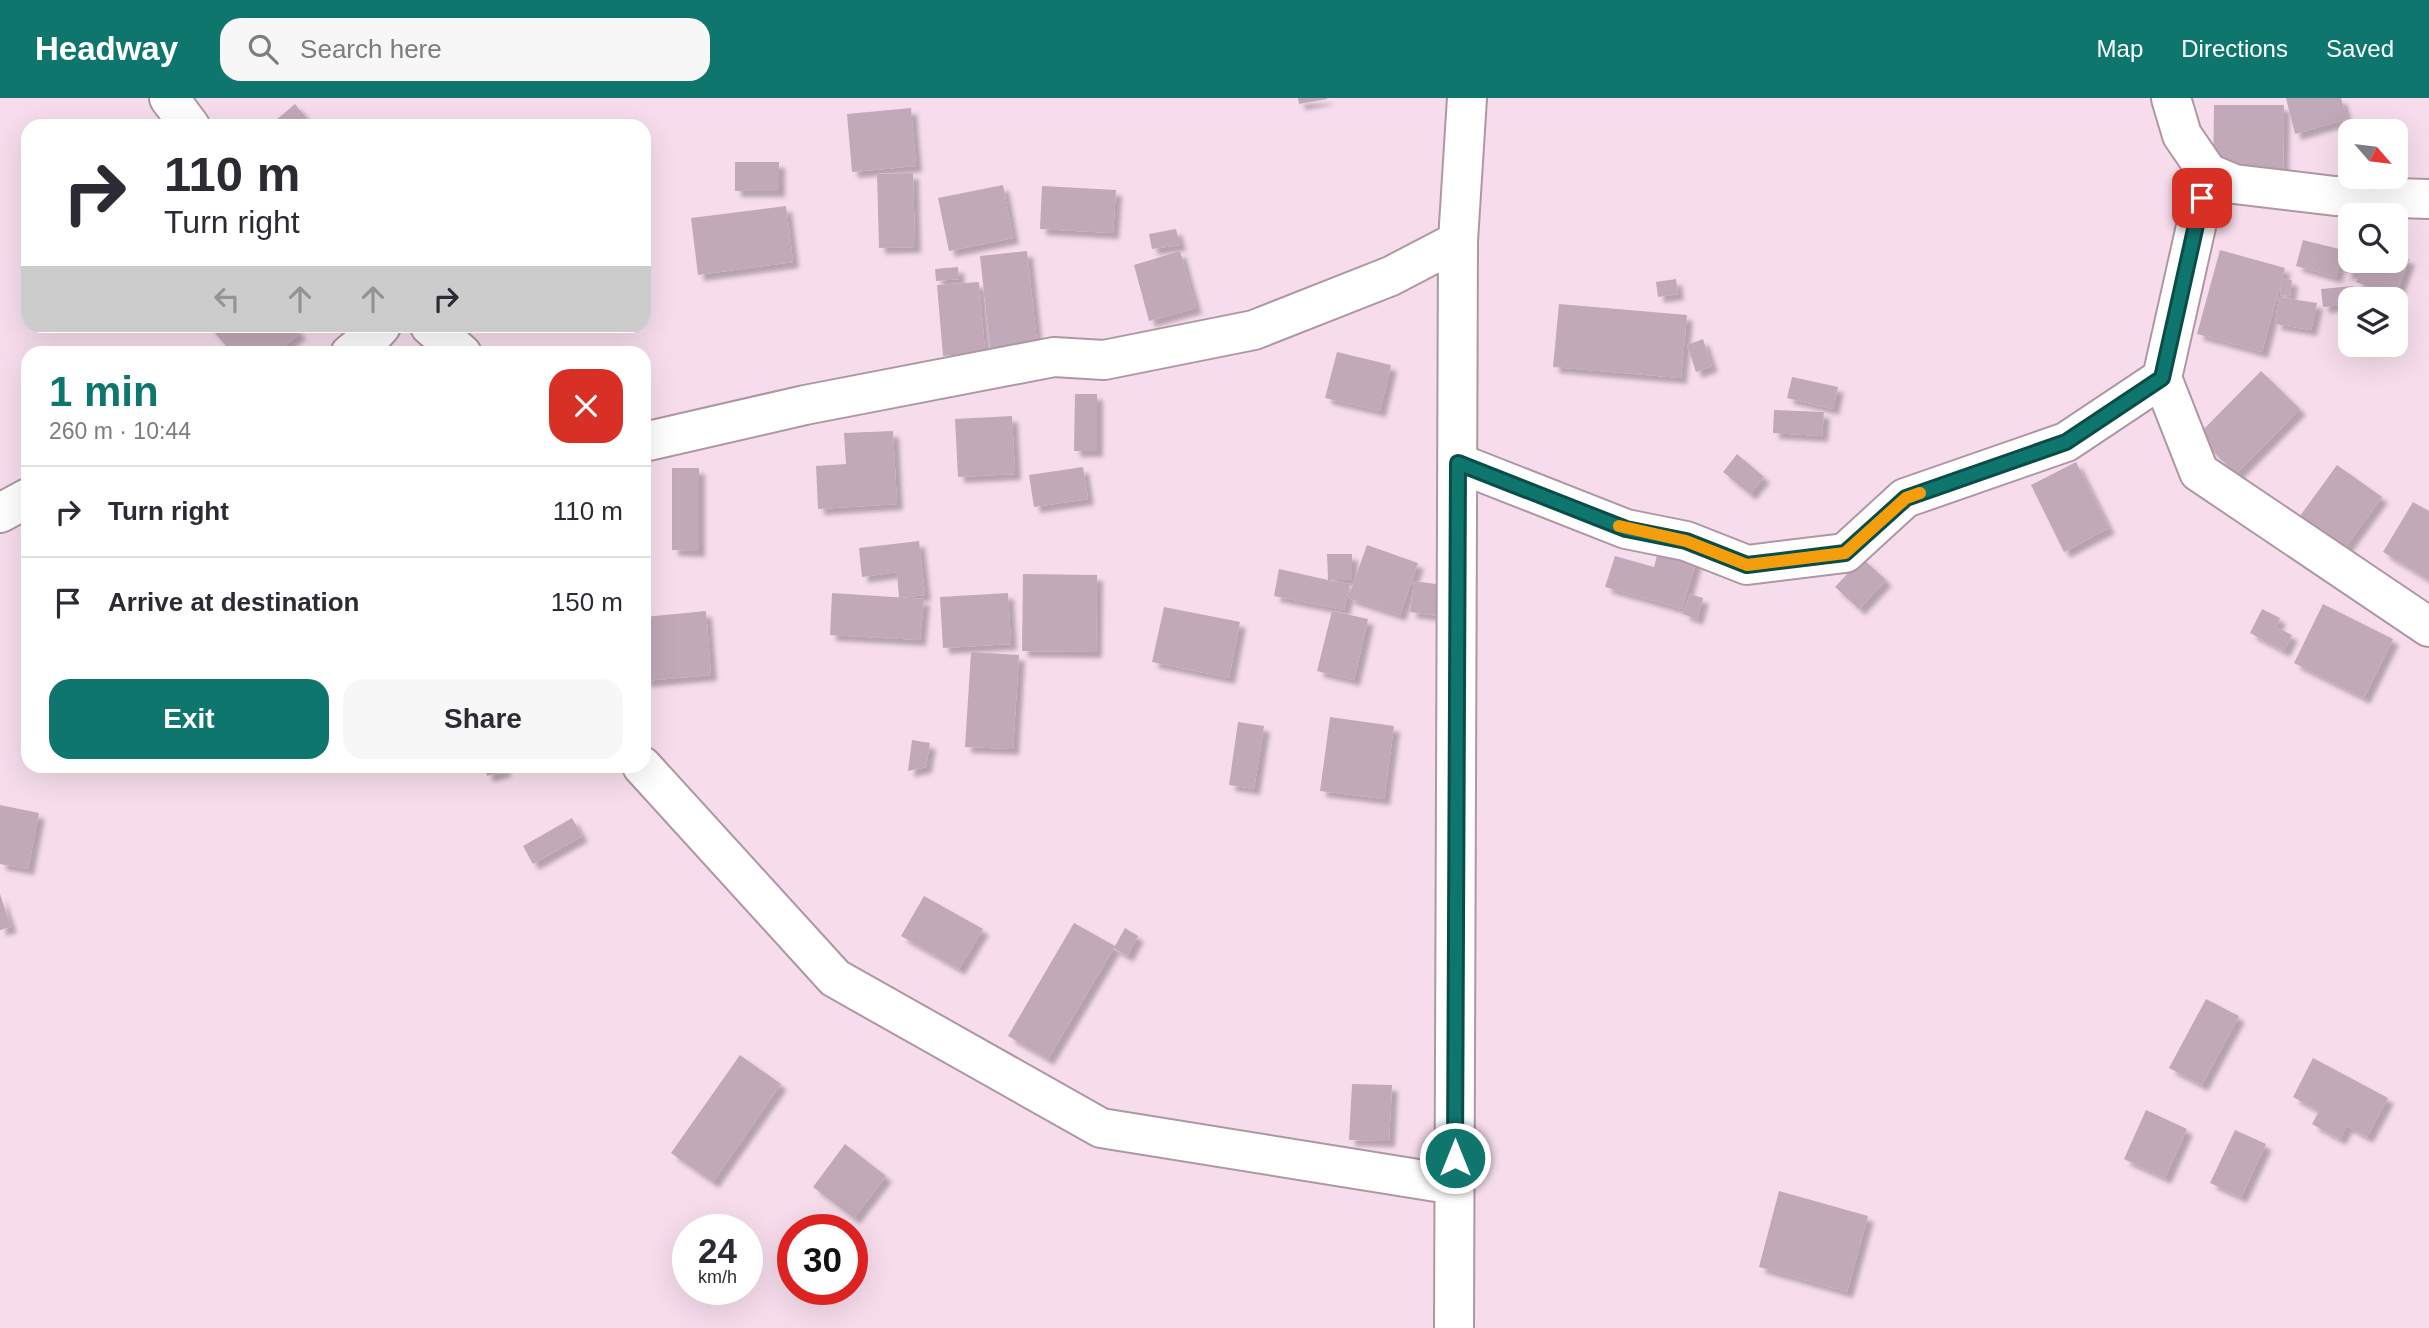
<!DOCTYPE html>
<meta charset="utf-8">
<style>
:root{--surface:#fff;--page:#f7f7f7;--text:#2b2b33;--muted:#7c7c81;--line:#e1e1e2;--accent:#0f766e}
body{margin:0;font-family:Helvetica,sans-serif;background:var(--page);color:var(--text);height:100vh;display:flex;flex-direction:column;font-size:26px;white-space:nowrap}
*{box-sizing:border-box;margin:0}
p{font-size:23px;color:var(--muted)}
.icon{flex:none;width:38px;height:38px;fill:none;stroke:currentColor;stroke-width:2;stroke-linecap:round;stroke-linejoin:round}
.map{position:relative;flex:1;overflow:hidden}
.side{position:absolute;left:21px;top:248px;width:630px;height:427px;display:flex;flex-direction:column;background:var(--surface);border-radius:21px;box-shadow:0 7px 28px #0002}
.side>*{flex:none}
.banner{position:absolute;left:21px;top:21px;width:630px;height:214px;border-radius:21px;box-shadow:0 7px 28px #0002;background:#fff;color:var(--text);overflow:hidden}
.needle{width:46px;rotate:118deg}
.tools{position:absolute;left:2338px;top:21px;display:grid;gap:14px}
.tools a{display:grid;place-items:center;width:70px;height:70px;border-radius:14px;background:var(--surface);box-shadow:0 7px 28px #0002;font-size:35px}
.speed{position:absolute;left:672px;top:1116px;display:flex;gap:14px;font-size:35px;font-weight:700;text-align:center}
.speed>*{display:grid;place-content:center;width:91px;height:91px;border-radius:50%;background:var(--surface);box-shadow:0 7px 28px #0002;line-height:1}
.speed small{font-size:18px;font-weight:400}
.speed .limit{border:10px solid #d22;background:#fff;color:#111}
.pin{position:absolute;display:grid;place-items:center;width:60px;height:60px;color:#fff;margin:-30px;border-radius:14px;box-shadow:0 4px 10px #0006}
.me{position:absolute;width:77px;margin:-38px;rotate:0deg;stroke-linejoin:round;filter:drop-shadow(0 0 5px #0008)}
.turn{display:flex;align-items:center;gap:24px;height:147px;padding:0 28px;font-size:32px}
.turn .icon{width:91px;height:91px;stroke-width:2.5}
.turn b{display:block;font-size:49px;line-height:60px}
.lanes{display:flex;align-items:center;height:66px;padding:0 28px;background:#0003;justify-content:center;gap:35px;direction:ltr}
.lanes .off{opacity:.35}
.round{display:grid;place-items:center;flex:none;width:74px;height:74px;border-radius:21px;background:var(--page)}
.overview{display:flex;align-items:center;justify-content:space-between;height:119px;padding:0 28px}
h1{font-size:42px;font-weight:600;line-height:52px;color:var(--accent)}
.action{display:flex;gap:14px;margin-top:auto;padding:14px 28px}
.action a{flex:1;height:80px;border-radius:21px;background:var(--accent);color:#fff;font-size:28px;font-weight:600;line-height:80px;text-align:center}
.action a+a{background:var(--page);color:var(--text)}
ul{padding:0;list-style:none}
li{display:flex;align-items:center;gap:21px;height:91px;padding:0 28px;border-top:2px solid var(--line)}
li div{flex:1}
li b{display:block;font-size:26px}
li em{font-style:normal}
header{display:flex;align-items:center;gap:42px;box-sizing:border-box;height:98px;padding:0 35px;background:var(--accent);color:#fff}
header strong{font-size:33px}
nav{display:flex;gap:38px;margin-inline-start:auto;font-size:24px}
.search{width:490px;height:63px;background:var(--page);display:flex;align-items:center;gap:18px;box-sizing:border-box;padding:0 24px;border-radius:21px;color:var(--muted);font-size:26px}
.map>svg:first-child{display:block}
</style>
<header>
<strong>Headway</strong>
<div class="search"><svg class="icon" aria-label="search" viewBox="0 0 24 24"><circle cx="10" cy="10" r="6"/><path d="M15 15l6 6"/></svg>Search here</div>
<nav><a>Map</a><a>Directions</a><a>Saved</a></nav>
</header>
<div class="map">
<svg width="2429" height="1230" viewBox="0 0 2429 1230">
<defs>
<filter id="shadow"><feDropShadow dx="6" dy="6" stdDeviation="2" flood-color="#0004"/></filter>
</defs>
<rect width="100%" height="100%" fill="#f7ddec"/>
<path fill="#c2a9b8" filter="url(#shadow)" d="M1298 0H1327V1L1299 6Z
M2286 0H2341L2347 21 2295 36Z
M295 6 313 28H269Z
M2214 7H2284L2283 74H2213Z
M911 10 916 68 852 74 847 16Z
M735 64H779V93H735Z
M913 75 915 149 879 150 877 76Z
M1003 87 1013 140 949 153 938 100Z
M1042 88 1116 92 1113 135 1040 131Z
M786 108 793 164 698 177 691 120Z
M1176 131 1180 147 1152 151 1149 136Z
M2303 142 2343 152 2336 179 2296 168Z
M2220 152 2285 170 2282 180 2292 182 2290 198 2280 197 2282 181 2262 254 2197 236Z
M1027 153 1037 245 990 250 980 158Z
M1180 153 1196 210 1149 223 1134 167Z
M2396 156 2409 161 2395 199 2356 184 2364 163H2396Z
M2348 158H2350V163H2358L2356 176 2345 175Z
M958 169 959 181 936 183 935 171Z
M1676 181 1678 196 1658 199 1656 184Z
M979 184 985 254 943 258 937 187Z
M2353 188 2354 201H2350V206L2323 209 2321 191Z
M2279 199 2317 205 2311 232 2275 226Z
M1559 206 1687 217 1681 280 1553 269Z
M209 228H294L300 235 275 256H233Z
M1703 241 1712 268 1696 274 1687 247Z
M1337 254 1391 267 1380 313 1325 300Z
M2261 273 2300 311 2236 376 2197 338Z
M1792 279 1838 289 1833 311 1787 300Z
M1075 296H1097V353H1074Z
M1774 312 1824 314 1822 338 1773 335Z
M1012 318 1015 376 958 379 955 321Z
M893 333 897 406 818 411 816 368 846 366 844 335Z
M1737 356 1764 379 1750 396 1723 374Z
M2076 364 2109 430 2064 454 2031 387Z
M2337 367 2382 399 2345 450 2300 418Z
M1083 369 1088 401 1034 409 1029 377Z
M672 370H699V453L672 452Z
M2413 404 2429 413V482L2383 454Z
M919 443 925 497 899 500 897 474 862 479 859 450Z
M1660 446 1698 457 1682 511 1605 489 1615 458 1654 469Z
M1367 447 1418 465 1400 517 1348 500Z
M1327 456H1352V482H1329L1350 486 1344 512 1274 498 1279 471 1328 482Z
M1862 460 1886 482 1859 511 1835 489Z
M1023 476 1097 477 1096 554 1022 553Z
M1414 483 1443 487 1439 518 1410 514Z
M832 495 924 501 920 542 830 537Z
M1008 495 1011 546 943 550 940 499Z
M1690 496 1703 500 1697 521 1683 516Z
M2323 506 2393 541 2364 600 2294 565Z
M1164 509 1240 524 1229 580 1152 564Z
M2262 511 2280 520 2276 529 2292 537 2284 553 2250 535Z
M706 513 711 577 644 583V519Z
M1332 513 1368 521 1354 582 1317 573Z
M971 554 1019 557 1013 651 965 649Z
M1330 619 1394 628 1384 701 1320 693Z
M1238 624 1264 628 1254 691 1229 687Z
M912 642 930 645 926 669 908 673Z
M485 668H504L505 673 487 678Z
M0 707 39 715 28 771 0 766Z
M572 720 582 738 533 766 523 748Z
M0 796 11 829 0 832Z
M924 798 983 831 959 871 901 838Z
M1074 825 1115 848 1125 830 1138 838 1127 858 1114 850 1048 961 1008 938Z
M2206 901 2239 918 2202 987 2169 970Z
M740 957 781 986 713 1084 671 1055Z
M2313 960 2388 1000 2367 1039 2347 1028 2340 1041 2312 1026 2319 1013 2293 999Z
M1352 986 1392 987 1389 1043 1349 1042Z
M2146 1012 2187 1031 2165 1080 2124 1061Z
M2235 1032 2266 1046 2241 1099 2210 1085Z
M845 1046 886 1078 854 1120 813 1089Z
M1779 1093 1868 1118 1847 1194 1759 1169Z"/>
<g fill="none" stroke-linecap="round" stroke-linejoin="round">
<g stroke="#af96a5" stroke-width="42">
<path id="minor" d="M169 0 190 28
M2171 0 2182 37 2208 75 2234 86 2335 98 2429 101
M2208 75 2162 280 2199 374 2429 529
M430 228 462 256
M350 256 372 238 381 228
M644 344 805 307 1054 259 1104 262 1254 232 1391 178 1458 143
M1458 365 1626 431 1686 443 1747 467 1845 455 1905 400 2066 344 2162 280
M0 415 28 400
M642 668 835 880 1101 1030 1455 1087
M1454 1230 1458 143 1467 0"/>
</g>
<use href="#minor" stroke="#fff" stroke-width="38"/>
</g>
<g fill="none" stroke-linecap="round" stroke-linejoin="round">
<g stroke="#0a4d48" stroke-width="18">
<path id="route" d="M1455 1060 1458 365 1626 431 1686 443 1747 467 1845 455 1906 400 2066 344 2162 280 2202 100"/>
</g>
<use href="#route" stroke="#0f766e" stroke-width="12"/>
<path stroke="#f59e0b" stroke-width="12" d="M1619 428 1686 443 1747 467 1845 455 1906 400 1920 395"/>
</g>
</svg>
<div class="tools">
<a><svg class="needle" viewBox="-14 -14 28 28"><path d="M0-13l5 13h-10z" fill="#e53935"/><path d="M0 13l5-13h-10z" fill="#7c7c81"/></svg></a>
<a><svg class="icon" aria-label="search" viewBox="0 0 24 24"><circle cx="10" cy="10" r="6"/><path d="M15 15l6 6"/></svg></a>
<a><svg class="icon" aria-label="layers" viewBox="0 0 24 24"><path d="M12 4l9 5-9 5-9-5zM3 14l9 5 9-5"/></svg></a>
</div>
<div class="speed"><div>24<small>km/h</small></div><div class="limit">30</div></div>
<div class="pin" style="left:2202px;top:100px;background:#d93025"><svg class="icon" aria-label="arrive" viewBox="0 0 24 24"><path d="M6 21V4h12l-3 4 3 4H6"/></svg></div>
<svg class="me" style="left:1455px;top:1060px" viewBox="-20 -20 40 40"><circle r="17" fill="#0f766e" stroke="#fff" stroke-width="3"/><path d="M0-11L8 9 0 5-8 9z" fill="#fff"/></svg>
<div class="banner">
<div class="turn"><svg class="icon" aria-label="right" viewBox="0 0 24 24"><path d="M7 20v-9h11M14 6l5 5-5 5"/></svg><div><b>110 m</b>Turn right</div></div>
<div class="lanes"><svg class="icon off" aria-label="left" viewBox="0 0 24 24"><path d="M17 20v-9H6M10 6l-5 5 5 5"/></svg><svg class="icon off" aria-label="ahead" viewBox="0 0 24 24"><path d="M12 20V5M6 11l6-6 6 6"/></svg><svg class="icon off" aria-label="ahead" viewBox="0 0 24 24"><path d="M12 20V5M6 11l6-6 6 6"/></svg><svg class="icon" aria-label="right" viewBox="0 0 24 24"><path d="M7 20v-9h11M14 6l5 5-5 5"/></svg></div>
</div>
<section class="side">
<div class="overview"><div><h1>1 min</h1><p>260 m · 10:44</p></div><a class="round" style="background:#d93025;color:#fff"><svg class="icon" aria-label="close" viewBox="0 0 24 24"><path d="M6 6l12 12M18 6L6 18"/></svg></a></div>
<ul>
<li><svg class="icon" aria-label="right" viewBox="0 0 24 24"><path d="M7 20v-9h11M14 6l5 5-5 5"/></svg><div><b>Turn right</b></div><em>110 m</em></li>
<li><svg class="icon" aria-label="arrive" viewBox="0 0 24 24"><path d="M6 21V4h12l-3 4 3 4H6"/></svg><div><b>Arrive at destination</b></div><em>150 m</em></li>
</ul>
<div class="action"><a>Exit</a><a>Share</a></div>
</section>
</div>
